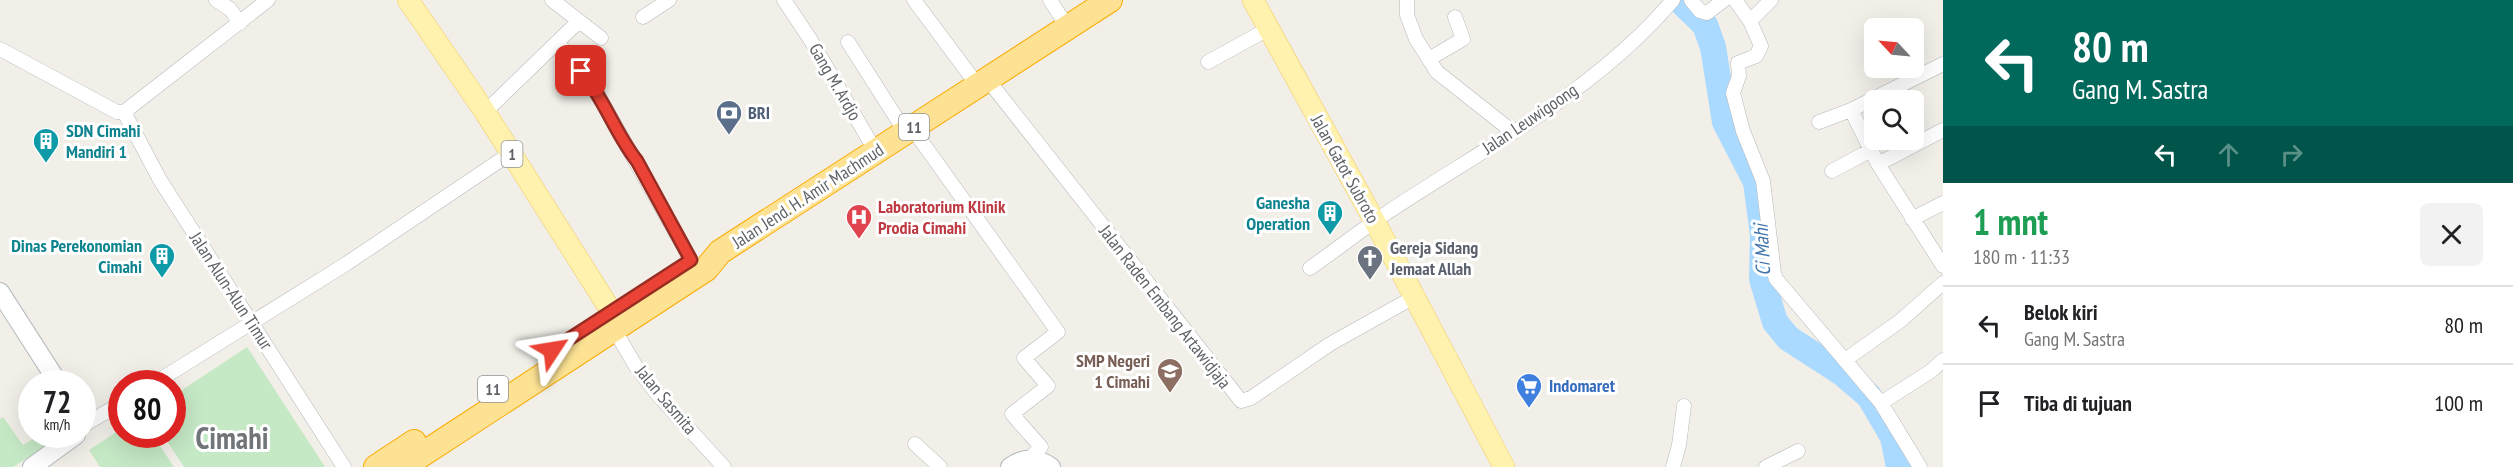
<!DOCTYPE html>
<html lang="id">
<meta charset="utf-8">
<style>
:root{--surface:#fff;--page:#f2f2f2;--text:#202124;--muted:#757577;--line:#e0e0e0}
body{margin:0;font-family:"PT Sans Narrow",sans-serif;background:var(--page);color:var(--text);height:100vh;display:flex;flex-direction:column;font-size:22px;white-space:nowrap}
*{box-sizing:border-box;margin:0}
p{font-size:20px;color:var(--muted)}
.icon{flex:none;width:33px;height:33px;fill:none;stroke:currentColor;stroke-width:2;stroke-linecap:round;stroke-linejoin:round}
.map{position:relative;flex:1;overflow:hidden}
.drawer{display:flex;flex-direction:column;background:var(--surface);width:570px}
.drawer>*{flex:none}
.guide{background:#00695c;color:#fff;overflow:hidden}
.needle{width:39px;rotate:296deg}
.fabs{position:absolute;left:1864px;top:18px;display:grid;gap:12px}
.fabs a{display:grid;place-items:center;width:60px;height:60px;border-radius:9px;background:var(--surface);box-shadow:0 6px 24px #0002;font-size:30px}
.speed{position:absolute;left:18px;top:370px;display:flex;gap:12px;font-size:30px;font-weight:700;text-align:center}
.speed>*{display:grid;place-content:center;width:78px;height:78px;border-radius:50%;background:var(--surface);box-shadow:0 6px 24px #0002;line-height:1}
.speed small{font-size:15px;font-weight:400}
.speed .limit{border:9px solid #d22;background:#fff;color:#111}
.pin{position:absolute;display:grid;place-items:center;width:51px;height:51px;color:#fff;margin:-26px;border-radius:12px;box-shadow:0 3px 9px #0006}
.me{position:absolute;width:66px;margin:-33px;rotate:57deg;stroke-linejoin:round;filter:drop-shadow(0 0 4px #0008)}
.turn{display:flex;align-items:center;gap:21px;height:126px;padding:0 30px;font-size:27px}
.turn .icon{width:78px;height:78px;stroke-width:2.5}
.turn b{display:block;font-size:42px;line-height:51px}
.lanes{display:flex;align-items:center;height:57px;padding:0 30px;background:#0003;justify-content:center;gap:30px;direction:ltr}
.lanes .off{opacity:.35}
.round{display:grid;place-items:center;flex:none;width:63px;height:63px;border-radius:9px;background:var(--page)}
.head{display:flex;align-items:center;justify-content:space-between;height:102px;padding:0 30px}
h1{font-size:36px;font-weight:600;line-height:45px;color:#1e9e55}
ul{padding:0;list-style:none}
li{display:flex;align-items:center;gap:18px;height:78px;padding:0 30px;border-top:2px solid var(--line)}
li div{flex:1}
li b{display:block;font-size:22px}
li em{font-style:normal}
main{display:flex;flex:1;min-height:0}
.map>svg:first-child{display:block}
</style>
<main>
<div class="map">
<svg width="1943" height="467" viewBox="0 0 1943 467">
<rect width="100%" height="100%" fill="#f1efe8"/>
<path fill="#c5e8c5" d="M247 347 325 467H184L163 435H172L173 396Z
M3 417 23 445 38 436 43 441 53 435 62 436 13 467H0V419Z
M121 429 122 435H153L174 467H100L89 450Z"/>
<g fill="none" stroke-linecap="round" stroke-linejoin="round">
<path stroke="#aadaff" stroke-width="26" d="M1679 0 1705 25 1713 47 1725 122 1756 182 1763 235 1762 279 1775 322 1788 338 1842 373 1869 396 1893 437 1899 467"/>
<g stroke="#b5b8bc" stroke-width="15">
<path id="street" d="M216 0 230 9 240 23
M552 0 601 38
M784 0 810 39 876 152
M914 0 978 86
M1050 0 1068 28
M1407 0V15L1416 39 1437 72 1513 132
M1691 0 1700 11 1707 13 1724 0
M1735 0 1750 21 1761 46 1756 56 1738 63 1739 76 1733 93 1743 131 1763 181 1774 273 1776 279 1881 403 1920 467
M643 17 669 0
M1750 21 1771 0
M557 42 593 86 691 260
M848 42 906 133
M0 49 117 112H124L268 0
M1429 59 1463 39 1455 17
M1208 62 1268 29
M988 80 1241 401 1251 398 1330 344 1414 297
M1851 110 1878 164 1943 266
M124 112 160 180 344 467
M485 112 579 21
M1819 122 1851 110 1943 64
M912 128 1058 332 1024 358 1048 386 1012 414 1041 447 1034 454 1033 459
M1878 164 1943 130
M1832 171 1871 150
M1912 219 1943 203
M1310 268C1336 250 1361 230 1388 212 1486 147 1596 91 1673 0
M614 329 635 365 657 394 724 467
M1845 360 1900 321 1943 283
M153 384 346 264 511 153
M1881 403 1931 371 1943 360
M82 426 122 403
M915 444 940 467
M1673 467 1679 445 1684 406
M1766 467 1798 451"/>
</g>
<g stroke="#b6babf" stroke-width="20">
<path id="secondary" d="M0 292 59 384
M32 467 76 435
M1010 467C1024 457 1037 457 1051 467"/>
</g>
<g stroke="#f2c960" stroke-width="22">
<path id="primary" d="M408 0 485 112 611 311
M1253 0 1375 222 1504 467"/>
</g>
<g stroke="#f9ab00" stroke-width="26">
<path id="highway" d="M376 467 414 442
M403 467 706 269 720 252 1110 0"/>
</g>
<use href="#street" stroke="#fff" stroke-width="14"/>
<use href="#secondary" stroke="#fff" stroke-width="18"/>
<use href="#primary" stroke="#fff2af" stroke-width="21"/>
<use href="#highway" stroke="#fde293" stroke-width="24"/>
</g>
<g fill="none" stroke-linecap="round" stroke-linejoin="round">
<g stroke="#982c22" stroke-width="15">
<path id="route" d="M552 350 691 260 637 161C615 133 604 98 581 71"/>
</g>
<use href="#route" stroke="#ea4335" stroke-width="10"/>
</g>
<defs>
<g id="bank-pin" transform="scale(1.35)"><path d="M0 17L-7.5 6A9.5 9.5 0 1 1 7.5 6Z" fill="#5c6f8a" stroke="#fff"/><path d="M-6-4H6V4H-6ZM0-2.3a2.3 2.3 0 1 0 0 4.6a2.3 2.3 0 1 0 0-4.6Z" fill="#fff"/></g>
<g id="building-pin" transform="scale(1.35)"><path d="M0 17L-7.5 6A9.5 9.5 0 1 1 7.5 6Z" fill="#0f9aa8" stroke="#fff"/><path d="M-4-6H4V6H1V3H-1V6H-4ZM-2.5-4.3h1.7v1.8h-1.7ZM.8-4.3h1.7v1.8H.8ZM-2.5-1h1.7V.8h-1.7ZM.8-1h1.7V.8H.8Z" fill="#fff"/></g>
<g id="hospital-pin" transform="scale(1.35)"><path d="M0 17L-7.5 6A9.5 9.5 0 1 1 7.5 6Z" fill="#e0444e" stroke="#fff"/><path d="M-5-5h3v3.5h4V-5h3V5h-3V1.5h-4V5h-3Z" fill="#fff"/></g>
<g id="church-pin" transform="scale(1.35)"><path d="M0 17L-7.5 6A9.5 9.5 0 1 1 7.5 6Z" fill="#6b7280" stroke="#fff"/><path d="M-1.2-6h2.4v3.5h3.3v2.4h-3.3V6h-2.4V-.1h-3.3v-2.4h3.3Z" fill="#fff"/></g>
<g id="school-pin" transform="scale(1.35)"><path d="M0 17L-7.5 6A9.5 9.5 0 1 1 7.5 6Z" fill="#8d6e63" stroke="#fff"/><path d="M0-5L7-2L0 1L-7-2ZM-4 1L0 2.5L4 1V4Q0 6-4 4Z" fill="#fff"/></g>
<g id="supermarket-pin" transform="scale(1.35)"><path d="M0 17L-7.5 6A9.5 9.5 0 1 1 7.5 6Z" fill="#3f7fe0" stroke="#fff"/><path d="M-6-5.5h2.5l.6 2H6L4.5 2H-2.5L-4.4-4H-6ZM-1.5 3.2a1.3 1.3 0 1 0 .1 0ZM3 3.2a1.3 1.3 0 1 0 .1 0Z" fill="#fff"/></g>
</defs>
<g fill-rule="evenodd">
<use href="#bank-pin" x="729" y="113"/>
<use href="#building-pin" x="46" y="141"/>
<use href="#building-pin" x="1330" y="213"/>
<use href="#hospital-pin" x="859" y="217"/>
<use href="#building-pin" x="162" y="256"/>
<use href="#church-pin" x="1370" y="258"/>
<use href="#school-pin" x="1170" y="371"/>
<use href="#supermarket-pin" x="1529" y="386"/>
</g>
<g text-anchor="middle" stroke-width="6" stroke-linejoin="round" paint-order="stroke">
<g fill="#fff" stroke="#8f9295" stroke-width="1.5">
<rect x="899" y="114" width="30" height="26" rx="4.5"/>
<rect x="501.5" y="141" width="21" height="26" rx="4.5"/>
<rect x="478" y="376" width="30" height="26" rx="4.5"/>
</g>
<g font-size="16" font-weight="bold" fill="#5f6368">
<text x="914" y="133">11</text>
<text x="512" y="160">1</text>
<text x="493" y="395">11</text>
</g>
<g font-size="18" fill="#5f6368" stroke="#fff">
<text transform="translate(835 82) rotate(60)" y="6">Gang M. Ardjo</text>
<text transform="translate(1530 119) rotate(-34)" y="6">Jalan Leuwigoong</text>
<text transform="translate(1345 169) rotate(61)" y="6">Jalan Gatot Subroto</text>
<text transform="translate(808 196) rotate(-33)" y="6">Jalan Jend. H. Amir Machmud</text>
<text transform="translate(231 291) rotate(57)" y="6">Jalan Alun-Alun Timur</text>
<text transform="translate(1165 307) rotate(52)" y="6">Jalan Raden Embang Artawidjaja</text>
<text transform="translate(666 400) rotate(50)" y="6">Jalan Sasmita</text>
</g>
<g font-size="18" font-weight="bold" fill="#4e5e75" stroke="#fff" text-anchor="start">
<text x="748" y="119">BRI</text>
</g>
<g font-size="18" font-weight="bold" fill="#0d838f" stroke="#fff" text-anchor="end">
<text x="66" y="137" text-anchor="start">SDN Cimahi<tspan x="66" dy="21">Mandiri 1</tspan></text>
<text x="1310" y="209">Ganesha<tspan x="1310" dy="21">Operation</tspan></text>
<text x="142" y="252">Dinas Perekonomian<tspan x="142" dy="21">Cimahi</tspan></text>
</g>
<g font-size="18" font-weight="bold" fill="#be3a42" stroke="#fff" text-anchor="start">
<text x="878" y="213">Laboratorium Klinik<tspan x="878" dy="21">Prodia Cimahi</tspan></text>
</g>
<g font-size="18" font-weight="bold" fill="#5b616d" stroke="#fff" text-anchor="start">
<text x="1390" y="254">Gereja Sidang<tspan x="1390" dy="21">Jemaat Allah</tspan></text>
</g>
<g font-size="18" font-weight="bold" fill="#785e54" stroke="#fff" text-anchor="end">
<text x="1150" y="367">SMP Negeri<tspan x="1150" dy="21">1 Cimahi</tspan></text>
</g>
<g font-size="18" font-weight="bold" fill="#366cbe" stroke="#fff" text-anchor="start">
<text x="1549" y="392">Indomaret</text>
</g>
<g font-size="20" font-style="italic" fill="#4174aa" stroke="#fff">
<text transform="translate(1762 250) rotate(-93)" y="7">Ci Mahi</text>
</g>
<g font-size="30" font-weight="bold" fill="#70757a" stroke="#fff">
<text x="232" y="449">Cimahi</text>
</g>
</g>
</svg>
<div class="fabs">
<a><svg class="needle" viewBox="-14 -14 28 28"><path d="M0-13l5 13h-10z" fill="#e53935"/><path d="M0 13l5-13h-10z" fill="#757577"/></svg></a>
<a><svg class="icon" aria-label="search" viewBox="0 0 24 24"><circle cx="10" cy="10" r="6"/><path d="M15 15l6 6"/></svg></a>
</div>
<div class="speed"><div>72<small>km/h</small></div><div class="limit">80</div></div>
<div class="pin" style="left:581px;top:71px;background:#d93025"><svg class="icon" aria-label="arrive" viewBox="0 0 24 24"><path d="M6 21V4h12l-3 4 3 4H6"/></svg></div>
<svg class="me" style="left:552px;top:350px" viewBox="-20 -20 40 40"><path d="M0-17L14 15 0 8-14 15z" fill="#ea4335" stroke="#fff" stroke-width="4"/></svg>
</div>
<section class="drawer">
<div class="guide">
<div class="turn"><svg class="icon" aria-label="left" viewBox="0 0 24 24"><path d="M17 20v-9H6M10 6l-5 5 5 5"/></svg><div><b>80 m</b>Gang M. Sastra</div></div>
<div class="lanes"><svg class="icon" aria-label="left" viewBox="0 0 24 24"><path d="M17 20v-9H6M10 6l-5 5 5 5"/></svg><svg class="icon off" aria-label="ahead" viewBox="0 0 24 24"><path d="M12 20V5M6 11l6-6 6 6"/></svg><svg class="icon off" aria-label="right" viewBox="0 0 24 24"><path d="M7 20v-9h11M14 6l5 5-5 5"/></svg></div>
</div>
<div class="head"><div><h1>1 mnt</h1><p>180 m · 11:33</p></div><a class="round"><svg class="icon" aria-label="close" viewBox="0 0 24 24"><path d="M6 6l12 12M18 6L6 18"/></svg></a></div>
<ul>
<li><svg class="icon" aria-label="left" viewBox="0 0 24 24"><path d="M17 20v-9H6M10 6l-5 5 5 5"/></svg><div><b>Belok kiri</b><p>Gang M. Sastra</p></div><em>80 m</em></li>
<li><svg class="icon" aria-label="arrive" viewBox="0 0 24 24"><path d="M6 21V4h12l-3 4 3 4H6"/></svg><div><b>Tiba di tujuan</b></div><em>100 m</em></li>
</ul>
</section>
</main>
